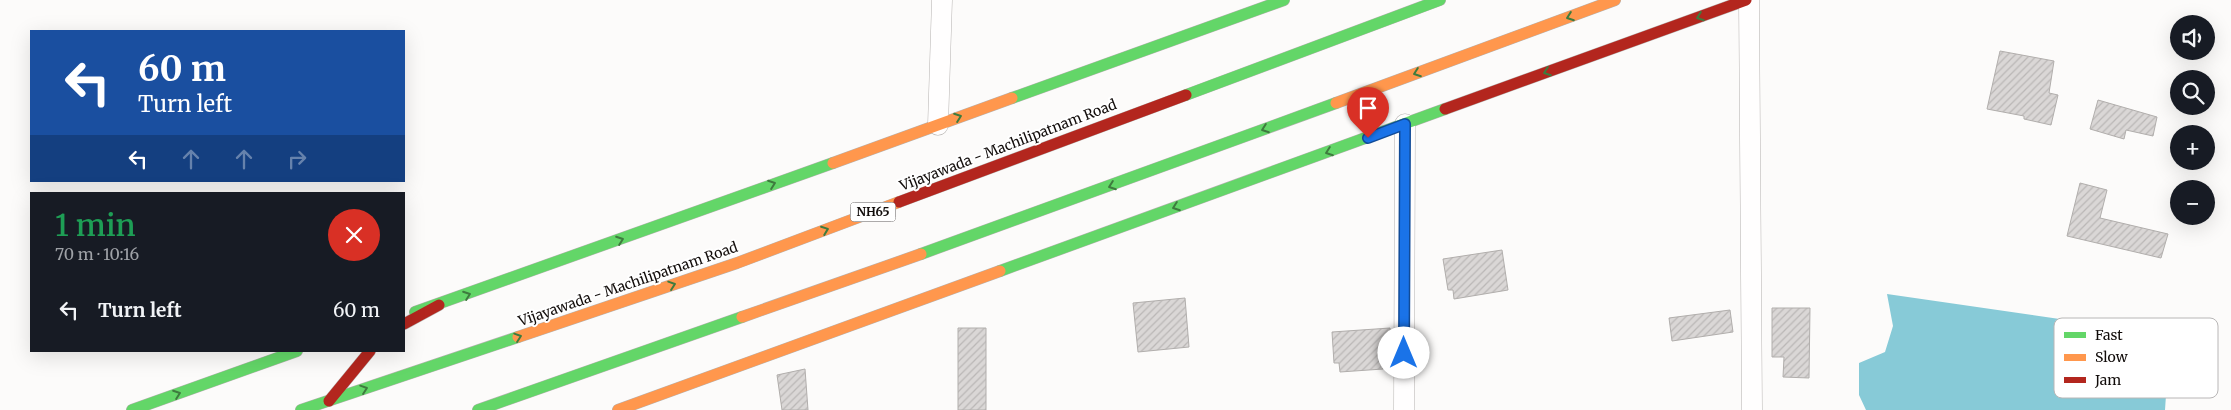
<!DOCTYPE html>
<meta charset="utf-8">
<style>
:root{--surface:#171b24;--page:#242831;--text:#f1f3f6;--muted:#9ea1a6}
body{margin:0;font-family:Merriweather,serif;background:var(--page);color:var(--text);height:100vh;display:flex;flex-direction:column;font-size:19px;white-space:nowrap}
*{box-sizing:border-box;margin:0}
p{font-size:16px;color:var(--muted)}
.icon{flex:none;width:28px;height:28px;fill:none;stroke:currentColor;stroke-width:2;stroke-linecap:round;stroke-linejoin:round}
.map{position:relative;flex:1;overflow:hidden}
.side{position:absolute;left:30px;top:192px;width:375px;height:160px;display:flex;flex-direction:column;background:var(--surface);border-radius:0px;box-shadow:0 5px 20px #0002}
.side>*{flex:none}
.guide{position:absolute;left:30px;top:30px;width:375px;height:152px;border-radius:0px;box-shadow:0 5px 20px #0002;background:#1a4fa0;color:#fff;overflow:hidden}
.tools{position:absolute;left:2170px;top:15px;display:grid;gap:10px}
.tools a{display:grid;place-items:center;width:45px;height:45px;border-radius:50%;background:var(--surface);box-shadow:0 5px 20px #0002;font-size:25px}
.pin{position:absolute;display:grid;place-items:center;width:42px;height:42px;color:#fff;margin:-51px -21px;border-radius:50% 50% 50% 0;rotate:-45deg;box-shadow:0 0 5px #0007}
.pin .icon{rotate:45deg}
.me{position:absolute;width:55px;margin:-28px;rotate:0deg;stroke-linejoin:round;filter:drop-shadow(0 0 4px #0008)}
.turn{display:flex;align-items:center;gap:18px;height:105px;padding:0 25px;font-size:22px}
.turn .icon{width:65px;height:65px;stroke-width:2.5}
.turn b{display:block;font-size:35px;line-height:42px}
.lanes{display:flex;align-items:center;height:48px;padding:0 25px;background:#0003;justify-content:center;gap:25px;direction:ltr}
.lanes .off{opacity:.35}
.round{display:grid;place-items:center;flex:none;width:52px;height:52px;border-radius:26px;background:var(--page)}
.overview{display:flex;align-items:center;justify-content:space-between;height:85px;padding:0 25px}
h1{font-size:30px;font-weight:600;line-height:38px;color:#1e9e55}
ul{padding:0;list-style:none}
li{display:flex;align-items:center;gap:15px;height:65px;padding:0 25px}
li div{flex:1}
li b{display:block;font-size:19px}
li em{font-style:normal}
.map>svg:first-child{display:block}
</style>
<div class="map">
<svg width="2231" height="410" viewBox="0 0 2231 410">
<defs>
<pattern id="building-hatch" width="6" height="6" patternUnits="userSpaceOnUse" patternTransform="scale(1.25)"><rect width="6" height="6" fill="#dad7d6"/><path d="M-1 1l2-2M0 6l6-6M5 7l2-2" fill="none" stroke="#bab7b6"/></pattern>
</defs>
<rect width="100%" height="100%" fill="#fcfbfa"/>
<path fill="#87cad7" d="M1887 294 2170 335 2165 410H1866L1859 395V363L1885 352 1893 326Z"/>
<path fill="url(#building-hatch)" stroke="#b1aeac" d="M2000 51 2054 61 2049 93 2058 95 2051 125 2024 119V116L1987 109Z
M2098 100 2157 117 2153 136 2126 130 2124 139 2090 129Z
M2080 183 2107 190 2100 218 2168 234 2161 258 2067 236Z
M1502 250 1508 290 1454 299 1453 290H1448L1443 259Z
M1185 298 1189 347 1138 352 1133 303Z
M1772 308H1810L1809 378 1783 377 1784 357H1772Z
M1730 310 1733 332 1672 341 1669 318Z
M958 328H986V410H958Z
M1390 328 1392 358 1382 359 1383 369 1340 372 1339 363H1334L1332 332Z
M805 369 808 410H782L777 375Z"/>
<g fill="none" stroke-linecap="round" stroke-linejoin="round">
<g stroke="#b6b3b1" stroke-width="21">
<path id="street" d="M1749 0 1752 410
M938 125 942 0
M1404 410 1405 124"/>
</g>
<g stroke="#b6b3b1" stroke-width="12">
<path id="fast" d="M1186 95 1440 0
M1012 98 1284 0
M921 254 1336 103
M1000 271 1445 109
M415 312 833 163
M132 410 297 351
M301 410 518 337
M478 410 742 317"/>
</g>
<g stroke="#b6b3b1" stroke-width="12">
<path id="slow" d="M1336 103 1615 0
M833 163 1012 98
M742 317 921 254
M518 337 737 263 899 202
M618 410 1000 271"/>
</g>
<g stroke="#b6b3b1" stroke-width="12">
<path id="jam" d="M1445 109 1746 0
M899 202 1186 95
M404 324 439 305
M329 401 370 351"/>
</g>
<use href="#street" stroke="#fffefe" stroke-width="20"/>
<use href="#fast" stroke="#63d668" stroke-width="11"/>
<use href="#slow" stroke="#ff974d" stroke-width="11"/>
<use href="#jam" stroke="#b3261e" stroke-width="11"/>
</g>
<defs><path id="oneway-chevron" d="M-2-3.5L2.5 0L-2 3.5" fill="none" stroke-width="1.6" stroke-linecap="round" stroke-linejoin="round" transform="scale(1.25)"/></defs>
<g stroke="#3e7b3e">
<use href="#oneway-chevron" transform="translate(1570 17) rotate(160)"/>
<use href="#oneway-chevron" transform="translate(1700 17) rotate(160)"/>
<use href="#oneway-chevron" transform="translate(1547 72) rotate(160)"/>
<use href="#oneway-chevron" transform="translate(1417 73) rotate(160)"/>
<use href="#oneway-chevron" transform="translate(958 117) rotate(-20)"/>
<use href="#oneway-chevron" transform="translate(1265 129) rotate(160)"/>
<use href="#oneway-chevron" transform="translate(1329 152) rotate(160)"/>
<use href="#oneway-chevron" transform="translate(772 184) rotate(-20)"/>
<use href="#oneway-chevron" transform="translate(1112 186) rotate(160)"/>
<use href="#oneway-chevron" transform="translate(1176 207) rotate(160)"/>
<use href="#oneway-chevron" transform="translate(825 230) rotate(-21)"/>
<use href="#oneway-chevron" transform="translate(620 240) rotate(-20)"/>
<use href="#oneway-chevron" transform="translate(672 285) rotate(-19)"/>
<use href="#oneway-chevron" transform="translate(467 295) rotate(-20)"/>
<use href="#oneway-chevron" transform="translate(518 337) rotate(-19)"/>
<use href="#oneway-chevron" transform="translate(364 389) rotate(-19)"/>
<use href="#oneway-chevron" transform="translate(177 394) rotate(-20)"/>
</g>
<g fill="none" stroke-linecap="round" stroke-linejoin="round">
<g stroke="#114b97" stroke-width="12">
<path id="route" d="M1368 138 1405 124 1404 353"/>
</g>
<use href="#route" stroke="#1a73e8" stroke-width="9"/>
</g>
<g text-anchor="middle" stroke-width="4" stroke-linejoin="round" paint-order="stroke">
<rect fill="#fff" stroke="#585554" stroke-width="1" x="850.5" y="202.5" width="45" height="19" rx="4"/>
<g font-size="12" font-weight="bold" fill="#110c0a">
<text x="873" y="216">NH65</text>
</g>
<g font-size="14" fill="#110c0a" stroke="#fff">
<text transform="translate(1008 145) rotate(-21)" y="5">Vijayawada - Machilipatnam Road</text>
<text transform="translate(628 284) rotate(-19)" y="5">Vijayawada - Machilipatnam Road</text>
</g>
</g>
<rect x="2054" y="318" width="164" height="80" rx="8" fill="#fff" stroke="#b8b6b6" stroke-width="1"/>
<rect x="2064" y="332" width="22" height="6" fill="#63d668"/>
<rect x="2064" y="354" width="22" height="7" fill="#ff974d"/>
<rect x="2064" y="377" width="22" height="6" fill="#b3261e"/>
<g font-size="14" fill="#110c0a">
<text x="2095" y="340">Fast</text>
<text x="2095" y="362">Slow</text>
<text x="2095" y="385">Jam</text>
</g>
</svg>
<div class="tools">
<a><svg class="icon" aria-label="sound" viewBox="0 0 24 24"><path d="M4 9h4l5-4v14l-5-4H4zM17 9q2 3 0 6"/></svg></a>
<a><svg class="icon" aria-label="search" viewBox="0 0 24 24"><circle cx="10" cy="10" r="6"/><path d="M15 15l6 6"/></svg></a>
<a>+</a>
<a>−</a>
</div>
<div class="pin" style="left:1368px;top:138px;background:#d93025"><svg class="icon" aria-label="arrive" viewBox="0 0 24 24"><path d="M6 21V4h12l-3 4 3 4H6"/></svg></div>
<svg class="me" style="left:1404px;top:353px" viewBox="-20 -20 40 40"><circle r="19" fill="#fff"/><path d="M0-13L10 11 0 6-10 11z" fill="#1a73e8"/></svg>
<div class="guide">
<div class="turn"><svg class="icon" aria-label="left" viewBox="0 0 24 24"><path d="M17 20v-9H6M10 6l-5 5 5 5"/></svg><div><b>60 m</b>Turn left</div></div>
<div class="lanes"><svg class="icon" aria-label="left" viewBox="0 0 24 24"><path d="M17 20v-9H6M10 6l-5 5 5 5"/></svg><svg class="icon off" aria-label="ahead" viewBox="0 0 24 24"><path d="M12 20V5M6 11l6-6 6 6"/></svg><svg class="icon off" aria-label="ahead" viewBox="0 0 24 24"><path d="M12 20V5M6 11l6-6 6 6"/></svg><svg class="icon off" aria-label="right" viewBox="0 0 24 24"><path d="M7 20v-9h11M14 6l5 5-5 5"/></svg></div>
</div>
<section class="side">
<div class="overview"><div><h1>1 min</h1><p>70 m · 10:16</p></div><a class="round" style="background:#d93025;color:#fff"><svg class="icon" aria-label="close" viewBox="0 0 24 24"><path d="M6 6l12 12M18 6L6 18"/></svg></a></div>
<ul>
<li><svg class="icon" aria-label="left" viewBox="0 0 24 24"><path d="M17 20v-9H6M10 6l-5 5 5 5"/></svg><div><b>Turn left</b></div><em>60 m</em></li>
</ul>
</section>
</div>
